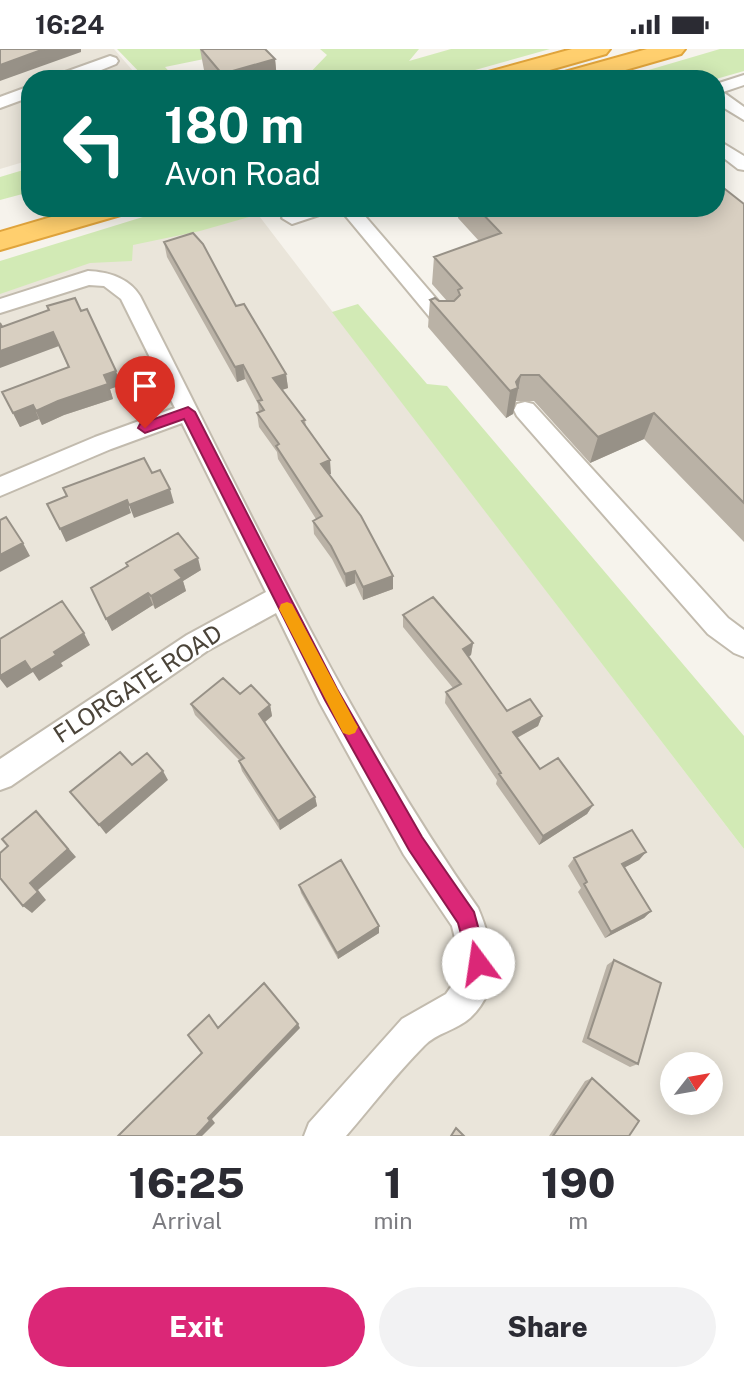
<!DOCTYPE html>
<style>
:root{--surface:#fff;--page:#f2f2f3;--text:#2b2b33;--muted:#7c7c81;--accent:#db2777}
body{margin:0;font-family:"Public Sans",sans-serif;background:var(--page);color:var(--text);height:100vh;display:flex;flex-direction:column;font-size:26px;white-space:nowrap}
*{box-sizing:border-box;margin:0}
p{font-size:23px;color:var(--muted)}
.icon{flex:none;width:38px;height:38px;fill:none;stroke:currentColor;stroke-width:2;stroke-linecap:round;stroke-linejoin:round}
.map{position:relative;height:1087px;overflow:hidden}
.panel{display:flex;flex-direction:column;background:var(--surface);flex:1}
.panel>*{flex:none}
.guide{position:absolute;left:21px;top:21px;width:704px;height:147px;border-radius:28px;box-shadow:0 4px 18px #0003;background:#00695c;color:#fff;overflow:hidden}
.needle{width:46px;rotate:59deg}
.buttons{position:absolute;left:660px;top:1003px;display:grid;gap:14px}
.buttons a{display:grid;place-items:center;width:63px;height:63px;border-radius:50%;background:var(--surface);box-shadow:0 4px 18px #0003;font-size:35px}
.pin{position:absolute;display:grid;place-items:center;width:60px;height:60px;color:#fff;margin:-72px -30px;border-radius:50% 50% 50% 0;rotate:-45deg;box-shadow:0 0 7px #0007}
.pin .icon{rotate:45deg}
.me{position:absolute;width:77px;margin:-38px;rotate:346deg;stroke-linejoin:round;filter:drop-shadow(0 0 5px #0008)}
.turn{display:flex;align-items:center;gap:24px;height:147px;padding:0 28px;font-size:32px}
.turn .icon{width:91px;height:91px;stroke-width:2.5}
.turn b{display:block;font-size:49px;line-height:60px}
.eta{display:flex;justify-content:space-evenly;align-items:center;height:119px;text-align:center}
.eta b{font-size:42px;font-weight:800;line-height:49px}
.cta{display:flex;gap:14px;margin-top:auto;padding:14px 28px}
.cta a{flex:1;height:80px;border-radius:42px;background:var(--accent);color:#fff;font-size:28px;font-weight:800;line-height:80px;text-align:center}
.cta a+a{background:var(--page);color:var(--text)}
.status{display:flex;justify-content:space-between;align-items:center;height:49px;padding:0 35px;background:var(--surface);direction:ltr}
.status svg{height:19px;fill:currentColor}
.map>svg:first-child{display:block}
</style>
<div class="status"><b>16:24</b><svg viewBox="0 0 49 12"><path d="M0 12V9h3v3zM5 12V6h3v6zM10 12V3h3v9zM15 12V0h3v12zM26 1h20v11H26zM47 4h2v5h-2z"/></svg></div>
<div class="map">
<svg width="744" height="1087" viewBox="0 0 744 1087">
<rect width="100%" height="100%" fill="#f6f3ec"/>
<path fill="#eae5da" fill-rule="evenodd" d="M0 0H114L140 30H30V111L0 120Z
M253 159 744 800V1087H0V217ZM672 1015H710V1054H672Z"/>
<path fill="#d2eab5" d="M117 0H253L165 18 176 30H146Z
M320 0H419L409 12 451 0H550L443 30H304L327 6Z
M720 0H744V22L716 30H618Z
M30 119V143L0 151V128Z
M172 159H280L200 182 133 196 132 212 90 214 0 245V212Z
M358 255 427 335 447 337 744 687V800L332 263Z"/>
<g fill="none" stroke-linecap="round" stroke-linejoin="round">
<g stroke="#c2bbae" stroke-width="4">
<path id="minor" d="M110 7 116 9 118 12 116 15 79 30H55L57 26Z
M744 26V36L723 43 744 58V71L716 54V35Z
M30 37V48L0 59V48Z
M716 90 744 107V121L738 120 716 103Z
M302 159H330L328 163 292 175 282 169 285 165Z
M339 159H358L451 267 455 272 451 277H437Z
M88 222C109 223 129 229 140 247 246 454 344 668 478 859 493 894 503 939 470 969 457 981 436 984 424 997 396 1025 372 1057 346 1087H304L309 1074 402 970 446 945 457 929 461 914 452 877 404 806 320 654 276 564 207 602 11 737 0 741V710L187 586 266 543 182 374 111 400 0 447V428L95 388 175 359 121 250 104 237 89 236 0 264V250Z
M525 353 533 355 728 569 744 581V608L734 604 708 585 517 367 514 361 517 355Z"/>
</g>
<g stroke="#e0a43c" stroke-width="4">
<path id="highway" d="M572 0H610L606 5 518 30H478L481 25Z
M647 0H685L681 5 594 30 558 29 561 24Z
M82 159H128L124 165 0 201V183Z"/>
</g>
<use href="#minor" fill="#fff" fill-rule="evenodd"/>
<use href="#highway" fill="#ffcf6e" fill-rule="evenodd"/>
</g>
<path fill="#bab2a6" d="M200 0 275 10 277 30H211L204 21Z
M744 155V493L644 390 590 414 534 352H516L513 365 506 369 428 278 430 251 447 252 432 235 434 208 479 192 458 169 459 159H716Z
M164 193 236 257 286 325 288 339 282 341 305 371 306 377 331 425H329L393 527V540L363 551 355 534 346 538 332 510 314 485 313 472 316 470 278 410 277 403 259 378 257 364 259 363 258 355 245 330 237 333 167 208Z
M49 261 121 336 110 340 113 350 64 366 42 376 39 370 20 378 2 343 68 318 59 297 2 278Z
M126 514 201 521 183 532 186 542 155 560 153 556 112 582 91 539 127 517Z
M403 566 473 594 471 606 468 608 507 662 542 667 538 677 517 689 540 720 593 756 587 765 539 796 496 735 497 731 445 654 446 643 453 639 403 578Z
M240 645 270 656 272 667 264 674 315 748 317 757 280 781 242 722 239 712H240L195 666 191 655Z
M646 803 639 811 625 818 651 862 644 869 605 889 578 843 581 839 568 817 574 809Z
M299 836 379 884 338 910 301 844Z
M614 911 638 1015 630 1018 582 993 607 916Z
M592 1029 629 1087H549L585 1032Z"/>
<path fill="#979187" d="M44 0H81V3L0 32V16Z
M275 10 277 30H223L222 25Z
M53 283 59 297 0 319V302Z
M243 316 245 330 237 333 235 318Z
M116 322 121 336 110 340 113 350 64 366 42 376 36 362 104 326Z
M286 325 288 339 275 343 273 329Z
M521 326 513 365 506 369 510 342Z
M33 356 39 370 20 378 13 364Z
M654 364 644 390 590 414 598 388Z
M330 411 331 425 322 429 321 415Z
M170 440 174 454 134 469 129 456Z
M127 451 131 464 66 493 60 480Z
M23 494 30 507 0 523V506Z
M198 509 201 521 183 532 186 542 155 560 151 547 175 521Z
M355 522V534L346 538 345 525Z
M393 527V540L363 551V538Z
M148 544 153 556 112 582 106 570Z
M84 584 90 596 61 614 63 617 39 632 33 623 7 639 0 630V627L25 612 54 603Z
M473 594 471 606 461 612 463 600Z
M270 656 272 667 261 676 259 665Z
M542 667 538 677 509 693 513 683Z
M163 722 168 731 106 785 99 776Z
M315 748 317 757 280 781 278 772Z
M593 756 587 765 539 796 543 787Z
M36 762 76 808 38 841 46 851 32 864 23 857Z
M646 803 639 811 616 823 622 815Z
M651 862 644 869 605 889 611 883Z
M379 877V884L338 910 337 904Z
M298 975 300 979 212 1070 215 1074 202 1087H196L208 1069Z"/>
<path fill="#d8cfc1" stroke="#979187" stroke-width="2" d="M0 0H44L0 16Z
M201 0H265L275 10 222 25Z
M716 133 744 155V454L654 364 598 388 539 326H521L516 333 518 339 510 342 430 251 435 249 439 252H454L460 246 458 241 462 239 434 208 501 184 477 159H716Z
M193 184 203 195 236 257 244 255 286 325 273 329 305 371 302 372 330 411 321 415 361 467 393 527 363 538 355 522 345 525 331 497 313 472 322 467 276 397 279 395 257 364 264 361 258 352 262 351 243 316 235 318 164 193Z
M75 249 81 262 87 260 116 322 104 326 108 335 58 352 36 362 33 356 13 364 2 343 69 318 53 283 0 302V274L2 278 49 261 47 257Z
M144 409 152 424 160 421 170 440 129 456 127 451 60 480 47 455 67 447 63 439Z
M6 468 23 494 0 506V471Z
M178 484 198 509 175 521 182 529 151 547 148 544 106 570 91 539 128 517 126 514Z
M433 548 473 594 463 600 507 662 530 650 542 667 513 683 540 720 558 709 593 756 543 787 499 725 501 724 446 643 461 635 403 566Z
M62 552 84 584 54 603 56 606 31 621 25 612 0 627V590Z
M223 629 240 645 251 636 270 656 259 665 315 748 278 772 239 712 244 709 191 655Z
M120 703 132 716 147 704 163 722 99 776 70 743Z
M36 762 68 800 30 834 38 843 23 857 0 829V804L8 797 2 790Z
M632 781 646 803 622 815 651 862 611 883 584 835 587 833 574 809Z
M341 811 379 877 337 904 299 836Z
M614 911 661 934 638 1015 588 989Z
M264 934 298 975 208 1069 210 1072 196 1087H118L202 1004 188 986 209 966 218 979Z
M592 1029 639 1072 629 1087H553Z
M456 1079 464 1087H451Z"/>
<path fill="#db2777" stroke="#8e194d" stroke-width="2" d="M188 358 195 363 337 640 422 788 474 863 488 914 485 922 478 924 471 922 458 874 409 801 325 651 184 370 145 384 138 379 140 375Z"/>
<path fill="#f59e0b" d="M287 553 292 555 355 673 358 678 355 684 349 686 343 684 279 560 281 555Z"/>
<g text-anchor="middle" stroke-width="5" stroke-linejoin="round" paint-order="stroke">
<g font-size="24" fill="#4b4439" stroke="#fff">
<text transform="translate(138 635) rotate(-33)" y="8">FLORGATE ROAD</text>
</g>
</g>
</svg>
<div class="buttons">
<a><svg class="needle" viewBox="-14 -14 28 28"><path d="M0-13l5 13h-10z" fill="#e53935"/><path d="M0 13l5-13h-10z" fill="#7c7c81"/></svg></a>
</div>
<div class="pin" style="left:145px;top:379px;background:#d93025"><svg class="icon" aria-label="arrive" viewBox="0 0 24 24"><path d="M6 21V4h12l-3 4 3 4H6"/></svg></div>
<svg class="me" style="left:478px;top:914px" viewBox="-20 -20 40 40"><circle r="19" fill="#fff"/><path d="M0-13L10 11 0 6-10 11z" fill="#db2777"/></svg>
<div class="guide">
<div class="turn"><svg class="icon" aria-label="left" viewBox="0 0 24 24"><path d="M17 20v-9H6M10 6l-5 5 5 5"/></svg><div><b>180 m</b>Avon Road</div></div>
</div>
</div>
<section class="panel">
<div class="eta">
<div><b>16:25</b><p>Arrival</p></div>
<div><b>1</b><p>min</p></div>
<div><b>190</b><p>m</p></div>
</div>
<div class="cta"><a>Exit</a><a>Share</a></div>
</section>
